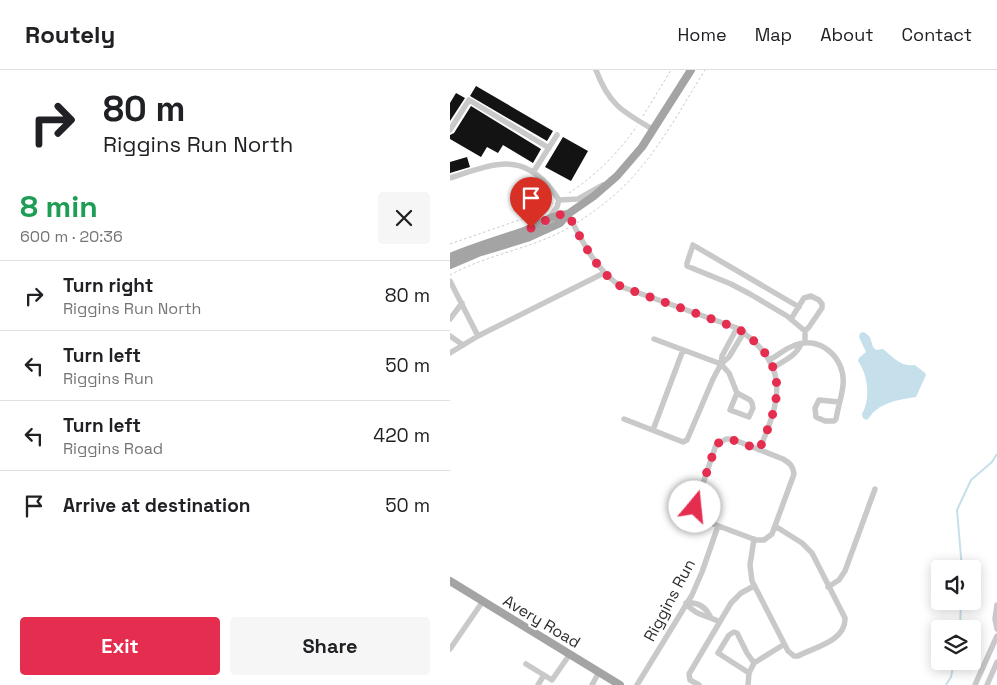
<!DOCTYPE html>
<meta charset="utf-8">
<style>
:root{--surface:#fff;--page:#f6f6f6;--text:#202124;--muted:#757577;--line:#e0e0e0;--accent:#e52d50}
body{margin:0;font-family:"Space Grotesk",sans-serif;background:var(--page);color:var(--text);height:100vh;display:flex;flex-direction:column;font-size:19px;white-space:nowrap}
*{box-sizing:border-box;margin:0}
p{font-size:16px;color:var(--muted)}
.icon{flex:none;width:28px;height:28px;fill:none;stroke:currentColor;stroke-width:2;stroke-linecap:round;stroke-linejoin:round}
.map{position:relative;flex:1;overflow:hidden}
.sheet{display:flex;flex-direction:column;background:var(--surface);width:450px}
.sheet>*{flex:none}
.banner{background:#fff;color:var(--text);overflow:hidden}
.tools{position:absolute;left:481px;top:490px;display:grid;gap:10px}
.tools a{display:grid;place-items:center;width:50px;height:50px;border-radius:5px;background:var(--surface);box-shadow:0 2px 12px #0003;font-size:25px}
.pin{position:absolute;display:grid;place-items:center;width:42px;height:42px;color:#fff;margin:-51px -21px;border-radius:50% 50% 50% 0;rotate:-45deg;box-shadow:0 0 5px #0007}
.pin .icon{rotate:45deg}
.me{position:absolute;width:55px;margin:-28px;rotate:17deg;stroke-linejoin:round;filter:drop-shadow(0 0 4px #0008)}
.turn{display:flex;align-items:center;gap:18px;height:105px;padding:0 20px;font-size:22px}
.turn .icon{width:65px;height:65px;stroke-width:2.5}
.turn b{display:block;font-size:35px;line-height:42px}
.round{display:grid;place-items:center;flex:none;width:52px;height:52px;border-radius:5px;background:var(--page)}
.head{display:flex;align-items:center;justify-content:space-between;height:85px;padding:0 20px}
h1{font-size:30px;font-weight:600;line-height:38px;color:#1e9e55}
.cta{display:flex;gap:10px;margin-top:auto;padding:10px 20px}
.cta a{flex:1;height:58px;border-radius:5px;background:var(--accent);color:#fff;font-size:20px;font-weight:600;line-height:58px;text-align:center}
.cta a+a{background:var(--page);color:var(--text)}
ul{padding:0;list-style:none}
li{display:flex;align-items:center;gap:15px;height:70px;padding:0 20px;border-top:1px solid var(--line)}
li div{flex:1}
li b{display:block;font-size:19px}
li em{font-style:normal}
header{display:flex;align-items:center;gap:30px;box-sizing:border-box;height:70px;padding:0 25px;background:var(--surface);border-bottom:1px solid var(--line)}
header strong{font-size:24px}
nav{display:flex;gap:28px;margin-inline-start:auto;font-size:18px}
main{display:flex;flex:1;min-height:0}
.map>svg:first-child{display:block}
</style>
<header>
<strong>Routely</strong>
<nav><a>Home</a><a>Map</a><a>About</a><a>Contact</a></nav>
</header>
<main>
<section class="sheet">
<div class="banner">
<div class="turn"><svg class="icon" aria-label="right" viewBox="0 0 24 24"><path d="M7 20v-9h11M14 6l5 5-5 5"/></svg><div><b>80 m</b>Riggins Run North</div></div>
</div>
<div class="head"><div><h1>8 min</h1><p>600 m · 20:36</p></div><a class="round"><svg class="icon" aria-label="close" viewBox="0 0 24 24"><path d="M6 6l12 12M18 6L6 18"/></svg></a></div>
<ul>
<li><svg class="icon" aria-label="right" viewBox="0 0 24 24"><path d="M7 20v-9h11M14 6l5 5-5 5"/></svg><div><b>Turn right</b><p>Riggins Run North</p></div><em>80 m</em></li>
<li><svg class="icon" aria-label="left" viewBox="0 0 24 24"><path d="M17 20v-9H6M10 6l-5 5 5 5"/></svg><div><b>Turn left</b><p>Riggins Run</p></div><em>50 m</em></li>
<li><svg class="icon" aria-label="left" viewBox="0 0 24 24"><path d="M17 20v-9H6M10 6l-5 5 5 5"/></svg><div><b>Turn left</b><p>Riggins Road</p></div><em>420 m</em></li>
<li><svg class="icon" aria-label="arrive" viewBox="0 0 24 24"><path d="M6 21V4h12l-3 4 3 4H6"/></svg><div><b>Arrive at destination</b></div><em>50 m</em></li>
</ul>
<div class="cta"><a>Exit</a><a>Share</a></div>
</section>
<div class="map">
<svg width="547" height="615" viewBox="0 0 547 615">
<rect width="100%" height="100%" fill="#fff"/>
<path fill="#c5e0eb" d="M414 262 420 267 423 277 426 280 433 279C444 288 451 297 465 295L475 303 476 305 466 327C453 329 436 331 425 341 422 343 420 347 417 350L413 348 412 344C421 329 418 305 408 291L409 288 416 282 409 267 410 263Z"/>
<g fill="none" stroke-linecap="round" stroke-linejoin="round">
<path stroke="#c5e0eb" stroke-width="2" d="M512 499 507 440 521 410 542 392 547 384
M510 559 511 531
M496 615 501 607 504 591"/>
</g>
<path fill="#131313" d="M26 16 103 61 97 71 20 26Z
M6 23 15 28 0 51V33Z
M21 36 91 79 83 93 53 75 48 83 37 77 31 87 0 69V65L4 63Z
M113 67 138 81 121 111 95 97Z
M17 87 20 97 0 103V92Z"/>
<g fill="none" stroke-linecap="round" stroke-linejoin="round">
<path stroke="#c9c9c9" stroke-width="1" stroke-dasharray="2.5 2.5" stroke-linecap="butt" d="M193 46 221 0
M119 123C145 106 169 82 187 56
M127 153C143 142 159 131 173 117 207 84 230 40 255 0
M0 174 75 148 103 133
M0 205C38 184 82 179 120 157"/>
<path stroke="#c9c9c9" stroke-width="5.5" d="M146 0C159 35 173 42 204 60
M0 60 19 30 99 78
M84 101 107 65
M0 108C48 92 77 80 109 130L107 137 100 147
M109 130 128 129 153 115
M118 144C132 171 146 201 172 217L287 258C340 294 332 328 309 380
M0 211 28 266
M349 237 243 175 237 193V196L281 214 300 224 337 246 355 261V273
M0 249 12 233
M341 249 354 228 361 226 369 230 372 234V238L359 257 355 261
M0 266 13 275
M204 269 271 294 279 303 287 323 300 330 302 333 303 338 299 347 280 340 287 323
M0 283 28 266 154 203
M319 290C328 286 334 279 343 276 368 264 396 287 393 315 392 326 388 337 386 349L384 351H375L366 347 365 338 369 330 389 332
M271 294 272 286 287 258
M324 297C334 291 346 286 351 274
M174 349 233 372 237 370 263 309 271 294 279 287 294 262
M203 360 233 280
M276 369H282L333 389C340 393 343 396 344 404L322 464 314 470H306L250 449 245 443V437L266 375Z
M304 469 300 495 302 511 338 581 344 586H348C365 577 396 571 395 548L362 483 352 473 325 456
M378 517 389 510 395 501 425 419
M236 533C245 546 257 545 270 552
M236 533C247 532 255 536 260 546
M547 535 545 549 547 559
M0 579 33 531
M76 594 102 610 120 584
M299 603 268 583 279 565 284 562 287 563 297 583 304 593
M88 615 94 605
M142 615 149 602
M187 615 242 525 252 502 268 456
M249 615 240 610 239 604 281 533 291 523 304 516
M298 615 299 603 304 593 333 575
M525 615 547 566
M537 615 547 592"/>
<path stroke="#a4a4a4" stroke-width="8" d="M0 187C23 177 47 170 71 162 89 156 99 145 118 144
M0 195 28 183 77 168 110 153 118 144 144 126 167 106 192 77 241 0
M0 511 170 615"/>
</g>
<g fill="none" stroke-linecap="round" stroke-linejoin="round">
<path stroke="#e52d50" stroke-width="9" stroke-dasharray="0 16.2" d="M81 158 106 145 118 144C132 170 146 202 172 217L287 258C340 293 332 328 309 380 295 375 279 363 266 375L245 437"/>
</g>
<g text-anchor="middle" stroke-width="5" stroke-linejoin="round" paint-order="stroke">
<g font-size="16" fill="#2c2c2c" stroke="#fff">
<text transform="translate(219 530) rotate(-62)" y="6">Riggins Run</text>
<text transform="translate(92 551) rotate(31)" y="6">Avery Road</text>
</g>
</g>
</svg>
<div class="tools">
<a><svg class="icon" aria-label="sound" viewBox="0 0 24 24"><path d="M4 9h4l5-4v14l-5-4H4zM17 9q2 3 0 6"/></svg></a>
<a><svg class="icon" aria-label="layers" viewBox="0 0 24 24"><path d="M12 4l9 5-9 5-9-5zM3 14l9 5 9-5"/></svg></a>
</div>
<div class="pin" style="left:81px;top:158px;background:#d93025"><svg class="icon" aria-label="arrive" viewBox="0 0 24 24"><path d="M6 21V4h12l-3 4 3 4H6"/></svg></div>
<svg class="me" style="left:245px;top:437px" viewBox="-20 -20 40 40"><circle r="19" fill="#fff"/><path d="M0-13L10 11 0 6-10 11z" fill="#e52d50"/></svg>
</div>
</main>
